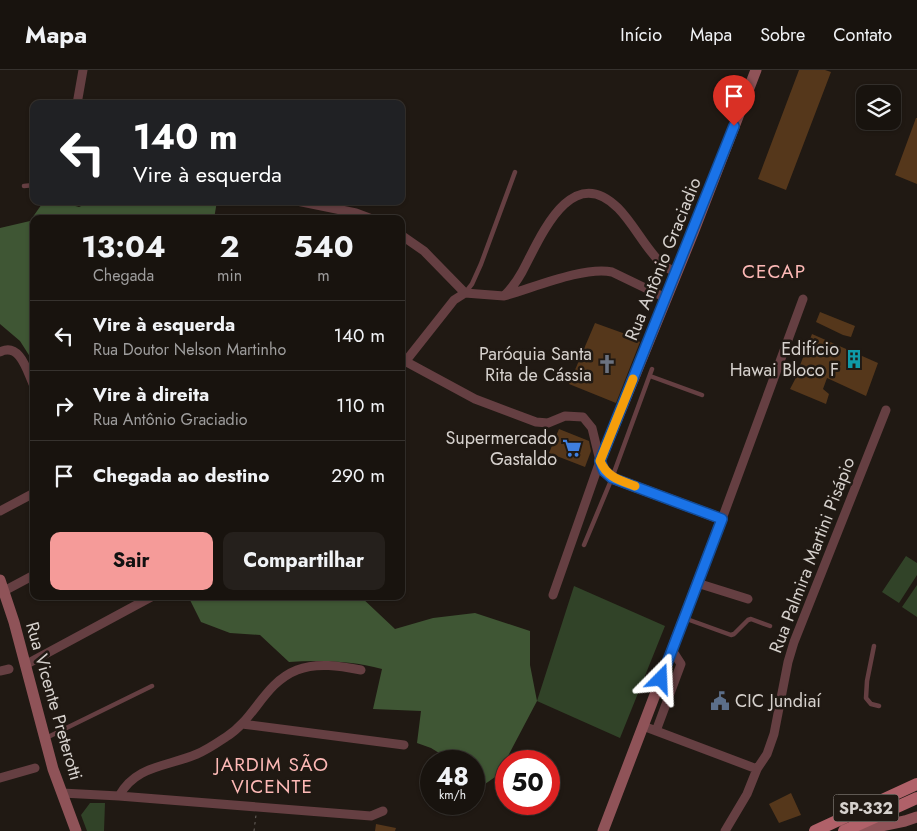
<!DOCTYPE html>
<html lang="pt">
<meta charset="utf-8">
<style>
:root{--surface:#18130e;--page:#25201c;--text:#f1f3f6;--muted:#9f9e9e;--line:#36322e;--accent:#f59b99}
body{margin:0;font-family:Jost,sans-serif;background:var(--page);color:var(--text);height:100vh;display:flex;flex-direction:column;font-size:19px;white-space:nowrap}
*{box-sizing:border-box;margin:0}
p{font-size:16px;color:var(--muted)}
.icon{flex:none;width:28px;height:28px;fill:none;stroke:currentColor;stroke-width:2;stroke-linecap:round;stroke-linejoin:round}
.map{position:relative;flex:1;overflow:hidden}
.details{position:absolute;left:30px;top:145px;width:375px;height:385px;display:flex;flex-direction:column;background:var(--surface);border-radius:10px;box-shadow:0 1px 4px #0004,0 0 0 1px var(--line)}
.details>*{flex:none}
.banner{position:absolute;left:30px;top:30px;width:375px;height:105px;border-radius:10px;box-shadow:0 1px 4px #0004,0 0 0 1px var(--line);background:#202124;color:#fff;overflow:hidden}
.fabs{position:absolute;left:856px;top:15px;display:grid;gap:10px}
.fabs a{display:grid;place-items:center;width:45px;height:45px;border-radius:10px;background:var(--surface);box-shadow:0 1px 4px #0004,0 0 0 1px var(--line);font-size:25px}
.speed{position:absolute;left:420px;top:680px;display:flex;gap:10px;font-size:25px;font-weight:700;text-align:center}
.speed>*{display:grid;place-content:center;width:65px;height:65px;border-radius:50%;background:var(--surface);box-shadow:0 1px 4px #0004,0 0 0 1px var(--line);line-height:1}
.speed small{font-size:12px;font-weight:400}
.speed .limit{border:8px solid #d22;background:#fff;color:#111}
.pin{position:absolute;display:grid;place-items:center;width:42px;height:42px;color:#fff;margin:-51px -21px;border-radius:50% 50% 50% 0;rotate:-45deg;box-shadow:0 0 5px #0007}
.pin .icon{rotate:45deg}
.me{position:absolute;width:55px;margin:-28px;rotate:21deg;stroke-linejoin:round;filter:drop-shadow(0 0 4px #0008)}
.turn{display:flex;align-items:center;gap:18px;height:105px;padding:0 20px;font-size:22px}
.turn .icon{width:65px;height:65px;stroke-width:2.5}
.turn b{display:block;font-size:35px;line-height:42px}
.eta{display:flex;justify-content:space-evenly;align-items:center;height:85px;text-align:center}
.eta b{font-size:30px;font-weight:700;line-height:35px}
.action{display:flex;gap:10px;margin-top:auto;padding:10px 20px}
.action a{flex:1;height:58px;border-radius:10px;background:var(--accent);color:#111;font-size:20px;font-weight:700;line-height:58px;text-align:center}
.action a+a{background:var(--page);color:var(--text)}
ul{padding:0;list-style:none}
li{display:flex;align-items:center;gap:15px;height:70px;padding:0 20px;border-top:1px solid var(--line)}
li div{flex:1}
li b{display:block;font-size:19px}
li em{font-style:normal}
header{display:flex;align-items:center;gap:30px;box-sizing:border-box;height:70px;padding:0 25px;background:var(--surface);border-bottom:1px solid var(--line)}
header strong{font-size:24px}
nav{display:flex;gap:28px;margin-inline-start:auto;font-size:18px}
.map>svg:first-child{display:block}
</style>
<header>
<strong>Mapa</strong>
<nav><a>Início</a><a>Mapa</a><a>Sobre</a><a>Contato</a></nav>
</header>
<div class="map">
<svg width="917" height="761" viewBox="0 0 917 761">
<rect width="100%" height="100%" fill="#201913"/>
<path fill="#314328" d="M906 486 917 493V505L899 533 882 522Z
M917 515V547L902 537Z
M574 516 665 556 620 668 537 631Z
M90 733H105L104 761H87L81 745Z"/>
<path fill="#3f5634" d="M44 131H57L79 137 92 131H217L214 149H182L180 147 176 149H34V293L20 271 0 254V158L30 151Z
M188 526H360L395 559 433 548 475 543 530 561V595L537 631 498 705 485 714 474 706V691H452L431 678 417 673 421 641 373 639 382 599C352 591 320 590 289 592L260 565 230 563 201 552Z"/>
<path fill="#55371b" d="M799 0H825L831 2 786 120 758 109Z
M916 48H917V114L895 105Z
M820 242 855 256 851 267 843 265 816 252Z
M595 253 631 266 640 272 616 333 569 314Z
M812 264 878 293 866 326 827 308 823 319 829 324 826 334 790 319 801 298H799Z
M559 359 589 371 591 381 585 397 549 383Z
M791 723 801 745 779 753 769 734Z
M376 754 396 758 395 761H375Z"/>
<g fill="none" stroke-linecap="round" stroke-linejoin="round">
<path stroke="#6b6560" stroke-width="1" stroke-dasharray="2.5 4" stroke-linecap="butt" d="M254 761 256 745"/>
<path stroke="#653f42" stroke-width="4.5" d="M24 116 34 115
M465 223 472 214 481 194 515 102
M650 306 702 325
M584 475 612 408 652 299
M684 548 731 565 734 564 748 550 751 549 770 556
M874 576 867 611 866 628 871 634 879 636
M46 668 152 616"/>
<path stroke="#653f42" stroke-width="9" d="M77 34 83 0
M297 131 356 143 372 149
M401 165 424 181 465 223
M504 226C533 218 584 196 612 202L666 228
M0 282C20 272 27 301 34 316
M401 289 475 329 536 352 548 353 565 346 583 347 592 358 600 391 553 525
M405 292 454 230 465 223 504 226C511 219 517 211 522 202 540 169 570 91 618 138 634 154 647 181 663 195 667 198 672 200 676 203
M0 441 34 423
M722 449 803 229
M697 513 748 529
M4 521 34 505
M25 595 153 526
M0 601 9 599
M242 654 404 675
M643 656 757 699
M656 661 681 594 672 580
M0 708 35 698
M62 723 119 726 371 746 383 741
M119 726C136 695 167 697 197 684 207 680 217 673 226 667 255 649 264 613 297 600 317 592 340 596 361 600
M725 761 747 724 757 699 767 684 774 664 788 592 794 572 886 340"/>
<path stroke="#8f5358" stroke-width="11" d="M0 510 14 552 53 699 76 761
M603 761 722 449 612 408 604 401 600 391 693 163 756 0
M858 761 905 751 917 747"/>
<path stroke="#b06169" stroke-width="12" d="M815 761 917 714
M844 761 917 728"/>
</g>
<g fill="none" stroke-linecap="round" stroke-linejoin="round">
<g stroke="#114b97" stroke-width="12">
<path id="route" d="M661 609 722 449 612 408 604 401 600 391 734 56"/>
</g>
<use href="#route" stroke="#1a73e8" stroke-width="9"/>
<path stroke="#f59e0b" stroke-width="9" d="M633 309 600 391C607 407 619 410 635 416"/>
</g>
<defs>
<g id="building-bare" transform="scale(1.5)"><path d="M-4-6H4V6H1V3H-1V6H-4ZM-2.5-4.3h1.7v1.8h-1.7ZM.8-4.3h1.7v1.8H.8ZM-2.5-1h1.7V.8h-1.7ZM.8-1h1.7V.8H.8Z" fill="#0f9aa8" stroke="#201913" stroke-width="2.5" paint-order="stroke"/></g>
<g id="church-bare" transform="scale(1.5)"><path d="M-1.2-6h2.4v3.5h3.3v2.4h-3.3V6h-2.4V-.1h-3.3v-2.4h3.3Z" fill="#6b7280" stroke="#201913" stroke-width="2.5" paint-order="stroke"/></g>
<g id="supermarket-bare" transform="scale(1.5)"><path d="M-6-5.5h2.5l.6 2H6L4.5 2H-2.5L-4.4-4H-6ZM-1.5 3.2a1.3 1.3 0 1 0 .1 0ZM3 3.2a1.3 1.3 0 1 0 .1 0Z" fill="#3f7fe0" stroke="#201913" stroke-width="2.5" paint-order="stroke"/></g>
<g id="civic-bare" transform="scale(1.5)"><path d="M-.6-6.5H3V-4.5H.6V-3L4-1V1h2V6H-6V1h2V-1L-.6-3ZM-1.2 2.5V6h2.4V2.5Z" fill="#5c6f8a" stroke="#201913" stroke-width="2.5" paint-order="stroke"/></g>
</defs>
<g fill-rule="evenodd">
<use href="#building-bare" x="854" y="289"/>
<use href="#church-bare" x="607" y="294"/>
<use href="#supermarket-bare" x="572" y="378"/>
<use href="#civic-bare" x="720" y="631"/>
</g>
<g text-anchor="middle" stroke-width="5" stroke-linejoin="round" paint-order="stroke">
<rect fill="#201913" stroke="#9f9a95" stroke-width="1" x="833.5" y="724.5" width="65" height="27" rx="4"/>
<g font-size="16" font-weight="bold" fill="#d6d1cd">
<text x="866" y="744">SP-332</text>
</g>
<g font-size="18" fill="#d6d1cd" stroke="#201913">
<text transform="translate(663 189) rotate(-68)" y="6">Rua Antônio Graciadio</text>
<text transform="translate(812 485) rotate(-69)" y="6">Rua Palmira Martini Pisápio</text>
<text transform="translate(54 631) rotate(74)" y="6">Rua Vicente Preterotti</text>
</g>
<g font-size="18" fill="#d6d1cd" stroke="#201913" text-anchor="end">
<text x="839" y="285">Edifício<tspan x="839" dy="21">Hawai Bloco F</tspan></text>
<text x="592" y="290">Paróquia Santa<tspan x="592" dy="21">Rita de Cássia</tspan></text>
<text x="557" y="374">Supermercado<tspan x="557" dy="21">Gastaldo</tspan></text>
<text x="735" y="637" text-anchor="start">CIC Jundiaí</text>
</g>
<g font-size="19" letter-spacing="1" fill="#fdb9b6" stroke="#201913">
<text x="774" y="208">CECAP</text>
<text x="272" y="701">JARDIM SÃO<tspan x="272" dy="22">VICENTE</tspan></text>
</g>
</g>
</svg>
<div class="fabs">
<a><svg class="icon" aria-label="layers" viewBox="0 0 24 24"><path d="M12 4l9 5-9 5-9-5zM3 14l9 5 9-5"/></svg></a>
</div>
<div class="speed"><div>48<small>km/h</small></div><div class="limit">50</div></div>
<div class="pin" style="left:734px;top:56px;background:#d93025"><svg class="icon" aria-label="arrive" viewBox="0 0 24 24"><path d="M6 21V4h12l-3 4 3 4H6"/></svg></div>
<svg class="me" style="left:661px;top:609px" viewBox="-20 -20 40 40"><path d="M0-17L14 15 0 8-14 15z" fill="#1a73e8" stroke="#fff" stroke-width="4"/></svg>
<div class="banner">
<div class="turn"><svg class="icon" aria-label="left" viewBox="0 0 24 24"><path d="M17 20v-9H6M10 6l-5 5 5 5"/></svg><div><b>140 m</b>Vire à esquerda</div></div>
</div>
<section class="details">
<div class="eta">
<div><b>13:04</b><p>Chegada</p></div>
<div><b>2</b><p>min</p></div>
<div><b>540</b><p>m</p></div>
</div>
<ul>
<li><svg class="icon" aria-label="left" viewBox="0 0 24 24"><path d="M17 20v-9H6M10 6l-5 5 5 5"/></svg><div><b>Vire à esquerda</b><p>Rua Doutor Nelson Martinho</p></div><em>140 m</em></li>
<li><svg class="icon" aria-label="right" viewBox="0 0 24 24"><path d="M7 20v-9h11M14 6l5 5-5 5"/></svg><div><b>Vire à direita</b><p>Rua Antônio Graciadio</p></div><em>110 m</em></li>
<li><svg class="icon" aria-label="arrive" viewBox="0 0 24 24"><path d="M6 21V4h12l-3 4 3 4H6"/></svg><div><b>Chegada ao destino</b></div><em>290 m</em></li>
</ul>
<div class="action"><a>Sair</a><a>Compartilhar</a></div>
</section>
</div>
